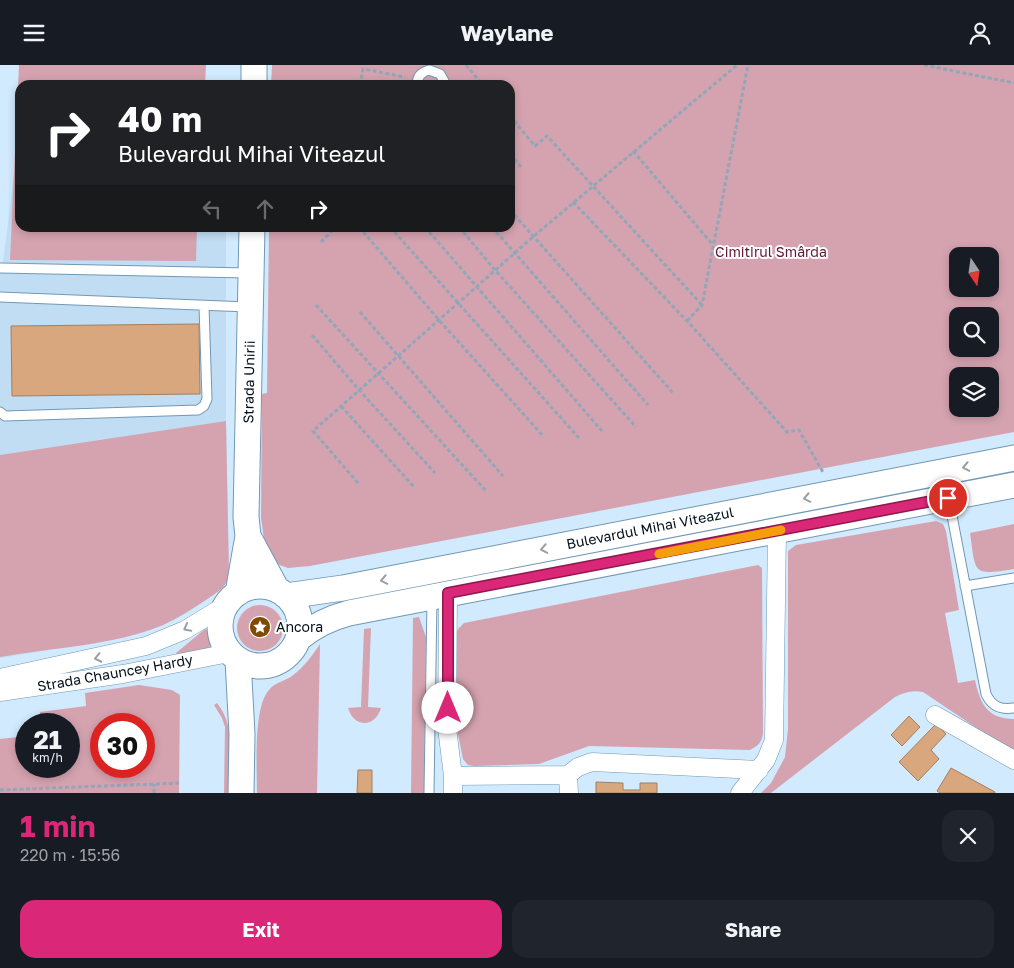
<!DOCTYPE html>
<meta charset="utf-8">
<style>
:root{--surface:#171b24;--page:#20242c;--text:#f1f3f6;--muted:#9ea1a6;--accent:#db2777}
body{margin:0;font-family:"Golos Text",sans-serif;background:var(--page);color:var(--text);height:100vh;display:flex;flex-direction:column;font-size:19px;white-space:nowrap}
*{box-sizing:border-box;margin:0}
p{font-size:16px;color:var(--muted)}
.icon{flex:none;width:28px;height:28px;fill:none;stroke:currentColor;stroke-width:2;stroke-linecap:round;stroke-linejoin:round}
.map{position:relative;height:728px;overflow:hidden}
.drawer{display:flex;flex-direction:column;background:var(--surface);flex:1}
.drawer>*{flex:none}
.hud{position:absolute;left:15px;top:15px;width:500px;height:152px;border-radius:15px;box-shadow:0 2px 8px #0003;background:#202124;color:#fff;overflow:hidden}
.needle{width:32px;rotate:167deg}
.controls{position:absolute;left:949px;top:182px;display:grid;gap:10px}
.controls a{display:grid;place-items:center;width:50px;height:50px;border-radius:10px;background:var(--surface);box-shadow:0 2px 8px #0003;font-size:25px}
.speed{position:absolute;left:15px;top:648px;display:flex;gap:10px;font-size:25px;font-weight:700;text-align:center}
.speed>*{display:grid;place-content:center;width:65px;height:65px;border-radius:50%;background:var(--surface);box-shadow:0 2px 8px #0003;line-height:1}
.speed small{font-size:12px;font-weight:400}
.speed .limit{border:8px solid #d22;background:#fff;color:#111}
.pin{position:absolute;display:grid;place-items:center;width:42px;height:42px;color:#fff;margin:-21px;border:2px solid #fff;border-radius:50%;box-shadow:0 1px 5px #0007}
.me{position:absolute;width:55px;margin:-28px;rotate:0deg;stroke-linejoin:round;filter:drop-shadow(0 0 4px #0008)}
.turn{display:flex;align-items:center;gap:18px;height:105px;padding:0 20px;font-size:22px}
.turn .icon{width:65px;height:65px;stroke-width:2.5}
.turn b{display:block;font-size:35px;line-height:42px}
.lanes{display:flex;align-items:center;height:48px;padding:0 20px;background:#0003;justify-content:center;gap:25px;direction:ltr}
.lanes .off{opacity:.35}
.round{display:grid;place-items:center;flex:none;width:52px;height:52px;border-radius:15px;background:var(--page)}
.summary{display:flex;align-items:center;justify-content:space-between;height:85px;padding:0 20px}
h1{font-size:30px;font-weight:700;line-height:38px;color:var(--accent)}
.cta{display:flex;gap:10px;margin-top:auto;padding:10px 20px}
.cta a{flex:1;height:58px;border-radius:15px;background:var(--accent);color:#fff;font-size:20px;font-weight:700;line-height:58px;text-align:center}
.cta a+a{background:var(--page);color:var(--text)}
header{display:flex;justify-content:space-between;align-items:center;height:65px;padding:0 20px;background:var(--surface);font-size:22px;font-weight:700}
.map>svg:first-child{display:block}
</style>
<header><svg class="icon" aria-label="menu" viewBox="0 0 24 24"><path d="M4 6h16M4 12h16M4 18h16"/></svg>Waylane<svg class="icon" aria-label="person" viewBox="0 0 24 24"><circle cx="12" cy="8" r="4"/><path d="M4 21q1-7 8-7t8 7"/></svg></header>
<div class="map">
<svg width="1014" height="728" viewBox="0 0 1014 728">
<rect width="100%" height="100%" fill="#d1eafd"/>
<path fill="#c1ddf3" d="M20 62V162L226 163V356L229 511 226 521 187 548 162 561 135 569 103 576 0 593V206H2Z"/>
<path fill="#d5a3b0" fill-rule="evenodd" d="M19 0H206L205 20H20V162L197 163 196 196 10 195Z
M272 0H1014V367L310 501 288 503 277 499 265 480 261 453 262 329 267 328 269 163 510 162V20H271ZM958 191H990V224H958ZM958 251H990V284H958ZM958 311H990V344H958Z
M226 356 229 511C225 524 217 527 206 535 192 544 178 553 163 560 117 580 50 583 0 592V390Z
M936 456 943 459 946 466 959 545 945 548 958 618 975 615C980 638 987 654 1014 654V688L923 627C912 625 905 627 895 632L771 728H761L771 718 785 692 788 664V486L796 480Z
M1014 459V504C971 511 976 508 970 468Z
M758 500 762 503 763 669C761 678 758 681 750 685L589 681 539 699 474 701 468 700 463 694 456 659V570L458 564 464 558Z
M237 563a23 23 0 1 1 46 0a23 23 0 1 1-46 0Z
M419 552 426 572 424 728H411L413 553Z
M371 563 368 642 381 643C375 663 354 663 348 643L361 642 364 564Z
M205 564 209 566 212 579 209 583 178 591 176 588Z
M320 579 317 728H257C257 704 253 642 269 625 274 618 285 616 292 611 304 602 312 591 320 579Z
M139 620 172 625 180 630 179 728H0V674L26 671V701H69V659H39L40 647 86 641 85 628ZM101 659H144V701H101Z
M217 638C237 662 229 699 229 728H224L225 662 222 653 214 640Z"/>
<path fill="#d9a77d" stroke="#a37f61" d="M199 259 200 329 12 331 11 261Z
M909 651 920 662 902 681 891 670Z
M936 659 946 669 931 685 939 694 918 716 899 697Z
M951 703 995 727V728H940L937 726Z
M358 705H372V728H357Z
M596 717 623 718V725H640V718H657V728H596Z"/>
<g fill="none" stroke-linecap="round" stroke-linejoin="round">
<g stroke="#7198b6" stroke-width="11">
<path id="lane" d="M417 20C417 12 421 7 429 5L440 9 444 16 443 20
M0 203 248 208
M0 232 248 242
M0 347 5 351 198 345 204 341 207 334 204 241
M949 435 986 629C992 642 1001 645 1014 643
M965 521 1014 513
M429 728 432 534"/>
</g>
<g stroke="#7198b6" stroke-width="19">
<path id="street" d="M448 528 447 663 453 711 568 710
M0 613 146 581 185 565 226 540
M0 627 123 609 229 588
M935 650 1014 695
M453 711V728
M569 728 568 710 578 702 592 697 759 705
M740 728 766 695 774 675 777 466"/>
</g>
<g stroke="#7198b6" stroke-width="27">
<path id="secondary" d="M254 20V0
M248 471 277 525
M220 561a40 40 0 1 1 80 0a40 40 0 1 1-80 0Z
M238 528 248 471 246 452 252 162
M286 531 343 523 1014 393
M299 573C315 560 330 553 349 548L1014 420
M238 595 242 669 241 728"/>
</g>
<path stroke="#91a6b7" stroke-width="3" stroke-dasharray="4 2.5" stroke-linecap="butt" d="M466 0 483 20
M924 0 1014 18
M360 20 363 4 405 12
M510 51 535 81 547 71 702 240
M633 86 713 180
M510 89 522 103
M573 137 687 256 787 367 799 365 824 409
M510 145 673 328
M359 162 438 254 544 372
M390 162 579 373
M425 162 602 366
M459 162 495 205 636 362
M492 162 648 340
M321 177 336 162
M316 240 486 426
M360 247 503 411
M687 256 702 240 748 0
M312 270 359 325 435 408
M341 341 414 422
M358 418 313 366 534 171 737 0
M0 725 179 718
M154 728V719"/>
<use href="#lane" stroke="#fff" stroke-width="9"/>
<use href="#street" stroke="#fff" stroke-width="18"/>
<use href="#secondary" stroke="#fff" stroke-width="25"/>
</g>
<defs><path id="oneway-chevron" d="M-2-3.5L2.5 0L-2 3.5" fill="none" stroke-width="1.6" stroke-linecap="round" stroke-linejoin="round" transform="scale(1.25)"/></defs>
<g stroke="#9a9fa4">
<use href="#oneway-chevron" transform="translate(966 402) rotate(169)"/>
<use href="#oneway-chevron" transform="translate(807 433) rotate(169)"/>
<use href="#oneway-chevron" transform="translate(544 484) rotate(169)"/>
<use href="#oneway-chevron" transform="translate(384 515) rotate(169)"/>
<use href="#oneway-chevron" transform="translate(187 563) rotate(152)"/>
<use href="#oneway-chevron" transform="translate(98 593) rotate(168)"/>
</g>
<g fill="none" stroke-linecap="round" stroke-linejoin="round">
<g stroke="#8e194d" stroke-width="12">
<path id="route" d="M448 643V528L948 433"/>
</g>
<use href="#route" stroke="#db2777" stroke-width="9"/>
<path stroke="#f59e0b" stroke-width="9" d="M659 489 781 465"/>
</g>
<defs>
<g id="sight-disc" transform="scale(1.125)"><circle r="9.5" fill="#844900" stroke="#fff"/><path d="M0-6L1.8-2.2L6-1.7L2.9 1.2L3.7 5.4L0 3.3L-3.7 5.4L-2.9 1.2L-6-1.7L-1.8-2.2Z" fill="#fff"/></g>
</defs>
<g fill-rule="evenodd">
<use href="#sight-disc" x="260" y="562"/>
</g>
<g text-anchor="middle" stroke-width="4" stroke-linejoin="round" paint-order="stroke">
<g font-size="14" fill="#631634" stroke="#fff">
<text x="771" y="192">Cimitirul Smârda</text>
</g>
<g font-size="14" fill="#03101b" stroke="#fff">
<text transform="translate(249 317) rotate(-89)" y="5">Strada Unirii</text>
<text transform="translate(650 463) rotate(-11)" y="5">Bulevardul Mihai Viteazul</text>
<text transform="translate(115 608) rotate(-10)" y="5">Strada Chauncey Hardy</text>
</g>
<g font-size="14" fill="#03101b" stroke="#fff" text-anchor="start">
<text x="276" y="567">Ancora</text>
</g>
</g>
</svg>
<div class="controls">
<a><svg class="needle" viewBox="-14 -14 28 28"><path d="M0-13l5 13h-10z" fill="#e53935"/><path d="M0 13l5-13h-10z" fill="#9ea1a6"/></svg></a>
<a><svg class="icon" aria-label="search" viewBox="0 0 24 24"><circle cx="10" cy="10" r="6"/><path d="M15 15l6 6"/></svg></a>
<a><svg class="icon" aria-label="layers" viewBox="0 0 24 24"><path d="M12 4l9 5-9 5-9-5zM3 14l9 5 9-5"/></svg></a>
</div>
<div class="speed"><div>21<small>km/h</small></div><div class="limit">30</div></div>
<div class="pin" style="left:948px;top:433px;background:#d93025"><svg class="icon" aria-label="arrive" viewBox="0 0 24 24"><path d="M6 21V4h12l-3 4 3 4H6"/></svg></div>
<svg class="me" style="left:448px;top:643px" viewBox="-20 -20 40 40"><circle r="19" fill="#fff"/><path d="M0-13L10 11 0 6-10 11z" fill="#db2777"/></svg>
<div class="hud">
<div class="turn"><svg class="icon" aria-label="right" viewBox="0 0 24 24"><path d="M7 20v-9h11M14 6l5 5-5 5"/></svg><div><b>40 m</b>Bulevardul Mihai Viteazul</div></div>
<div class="lanes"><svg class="icon off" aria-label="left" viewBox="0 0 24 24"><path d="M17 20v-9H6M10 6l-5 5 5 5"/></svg><svg class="icon off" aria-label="ahead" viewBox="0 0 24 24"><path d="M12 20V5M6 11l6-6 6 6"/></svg><svg class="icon" aria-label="right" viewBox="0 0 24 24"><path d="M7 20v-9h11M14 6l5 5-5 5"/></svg></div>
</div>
</div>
<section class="drawer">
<div class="summary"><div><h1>1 min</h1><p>220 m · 15:56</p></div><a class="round"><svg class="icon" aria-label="close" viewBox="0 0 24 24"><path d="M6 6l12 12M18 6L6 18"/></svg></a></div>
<div class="cta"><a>Exit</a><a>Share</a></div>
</section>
